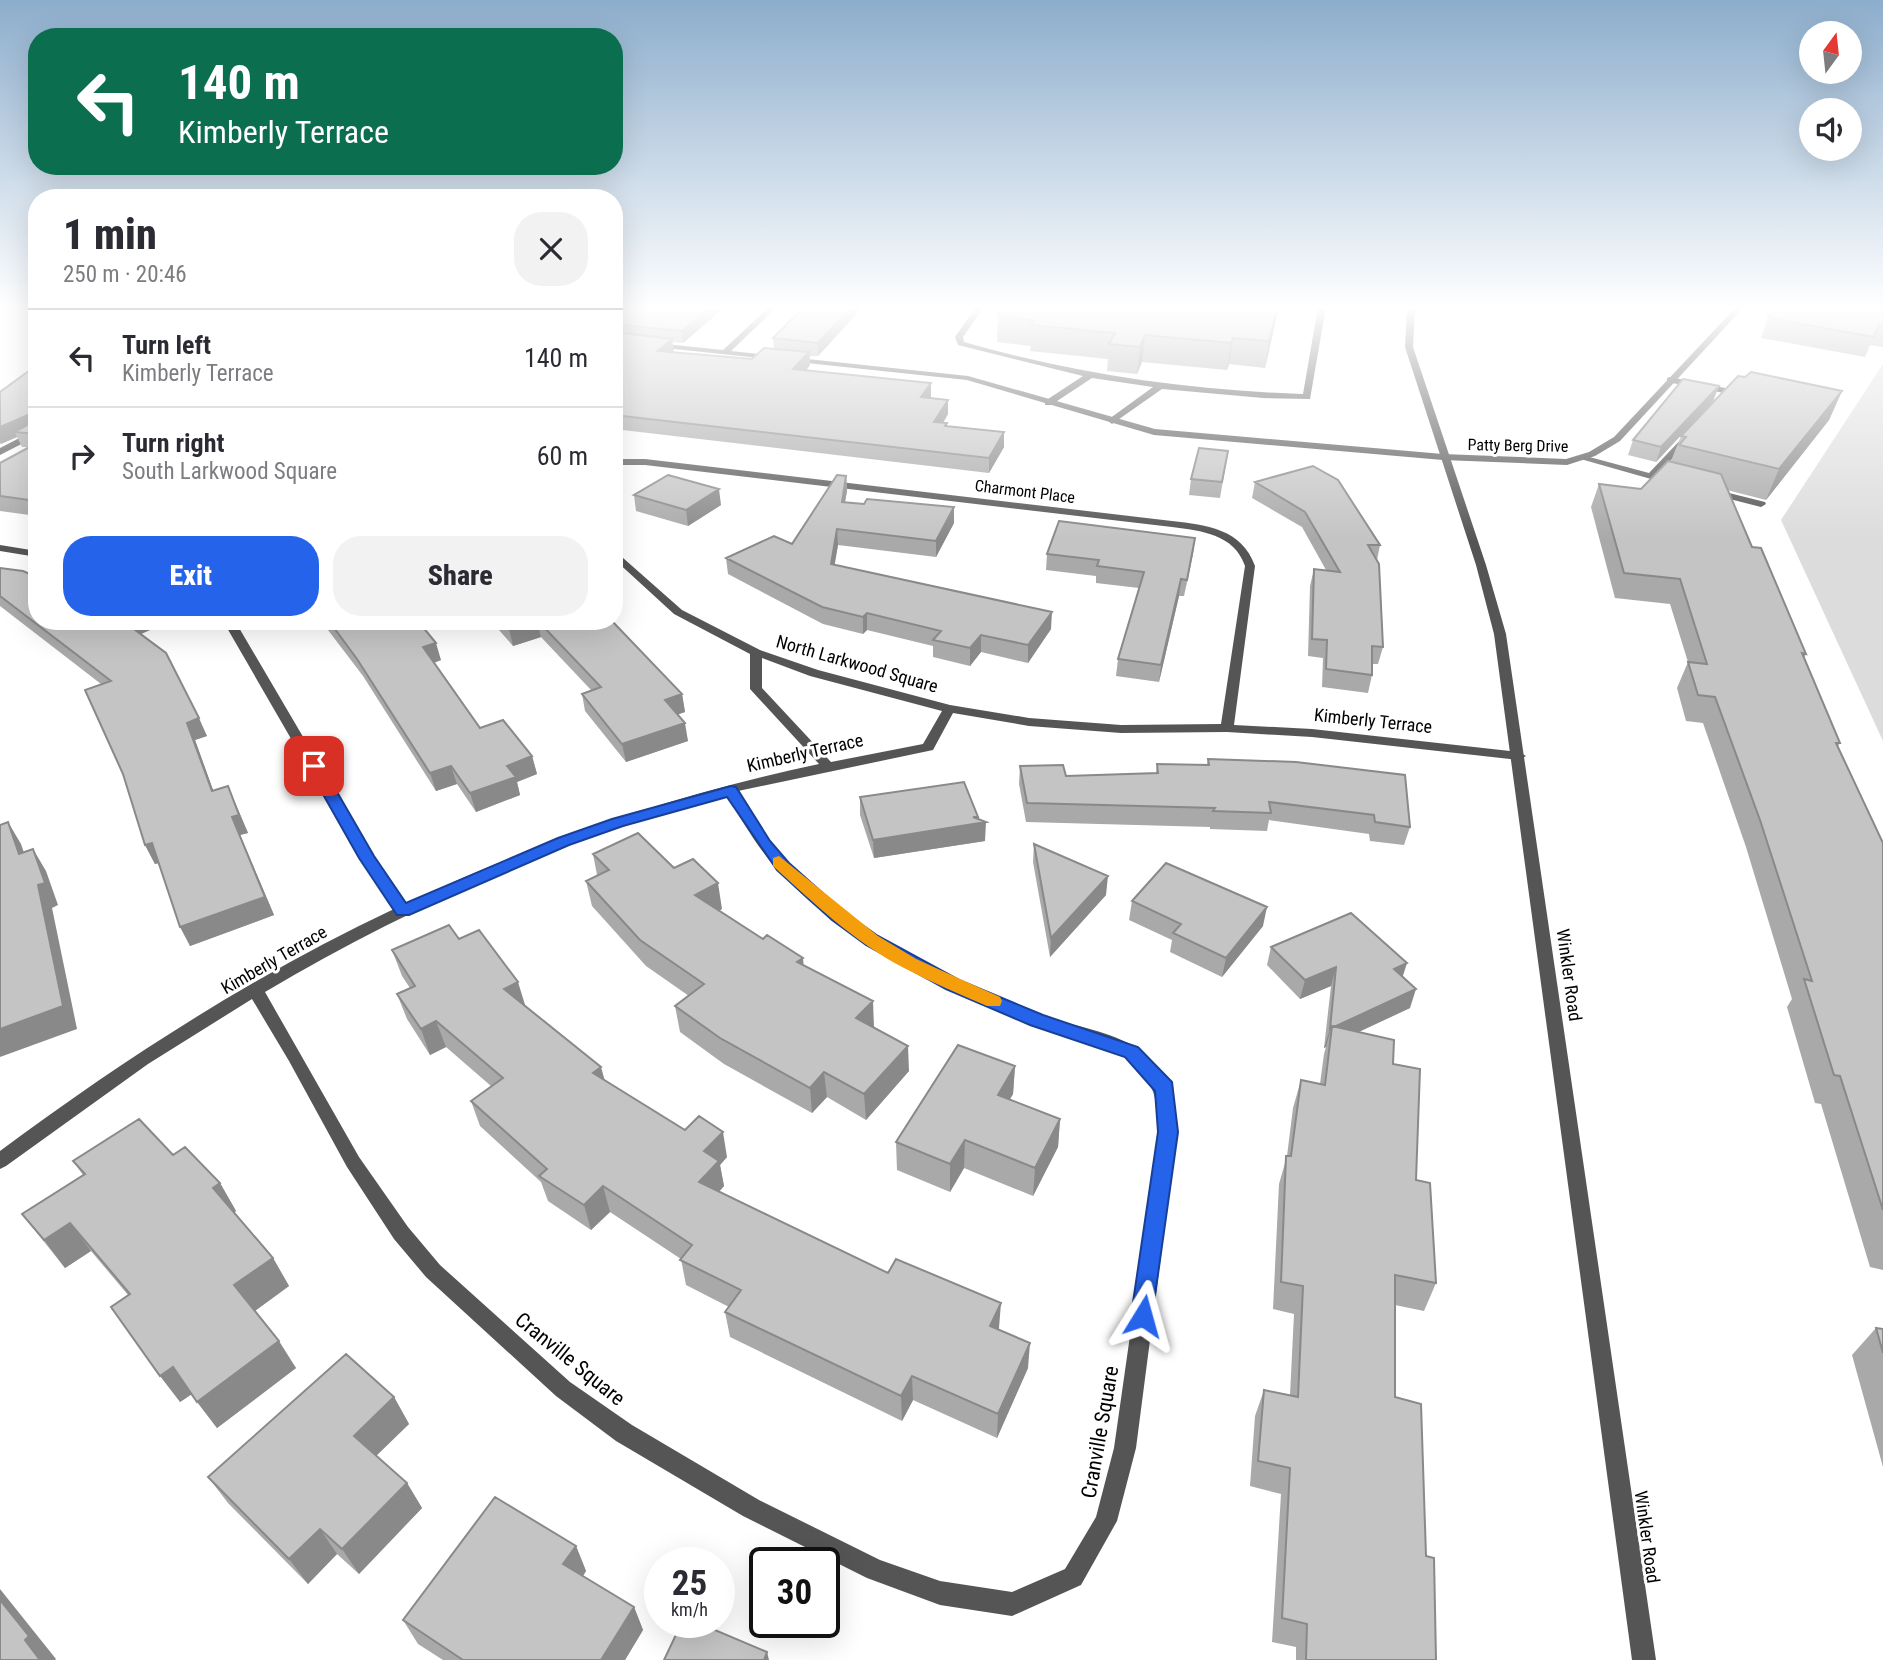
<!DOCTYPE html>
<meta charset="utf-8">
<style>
:root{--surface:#fff;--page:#f2f2f3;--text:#2b2b33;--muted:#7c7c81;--line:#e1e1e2;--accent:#2563eb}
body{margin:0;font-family:"Roboto Condensed",sans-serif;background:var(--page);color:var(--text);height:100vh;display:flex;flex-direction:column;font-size:26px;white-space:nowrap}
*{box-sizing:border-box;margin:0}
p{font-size:23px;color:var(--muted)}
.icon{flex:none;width:38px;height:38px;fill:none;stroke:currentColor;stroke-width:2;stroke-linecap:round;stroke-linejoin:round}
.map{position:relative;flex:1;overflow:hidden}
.details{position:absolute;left:28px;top:189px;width:595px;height:441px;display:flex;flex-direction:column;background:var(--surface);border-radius:28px;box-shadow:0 7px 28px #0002}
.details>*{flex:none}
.top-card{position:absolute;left:28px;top:28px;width:595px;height:147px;border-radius:28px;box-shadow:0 7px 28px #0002;background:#0b6e4f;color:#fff;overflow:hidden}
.needle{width:46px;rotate:15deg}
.controls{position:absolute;left:1799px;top:21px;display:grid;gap:14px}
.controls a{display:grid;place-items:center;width:63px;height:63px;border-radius:50%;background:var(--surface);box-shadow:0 7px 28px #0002;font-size:35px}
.speed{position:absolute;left:644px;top:1547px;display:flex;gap:14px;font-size:35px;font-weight:700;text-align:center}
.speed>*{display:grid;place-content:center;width:91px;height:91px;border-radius:50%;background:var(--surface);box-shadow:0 7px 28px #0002;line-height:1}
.speed small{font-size:18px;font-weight:400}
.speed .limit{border:4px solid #111;border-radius:10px;background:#fff;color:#111}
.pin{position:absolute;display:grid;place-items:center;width:60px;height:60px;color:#fff;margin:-30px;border-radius:14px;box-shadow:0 4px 10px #0006}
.me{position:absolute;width:77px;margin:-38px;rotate:8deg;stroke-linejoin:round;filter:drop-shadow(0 0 5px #0008)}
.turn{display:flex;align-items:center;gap:24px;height:147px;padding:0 35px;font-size:32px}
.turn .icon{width:91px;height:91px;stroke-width:2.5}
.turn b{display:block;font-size:49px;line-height:60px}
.round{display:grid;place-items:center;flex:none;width:74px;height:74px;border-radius:28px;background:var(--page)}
.head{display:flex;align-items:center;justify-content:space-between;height:119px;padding:0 35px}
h1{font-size:42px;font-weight:800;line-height:52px}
.primary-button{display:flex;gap:14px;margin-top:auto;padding:14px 35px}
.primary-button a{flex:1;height:80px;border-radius:28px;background:var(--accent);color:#fff;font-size:28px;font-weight:800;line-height:80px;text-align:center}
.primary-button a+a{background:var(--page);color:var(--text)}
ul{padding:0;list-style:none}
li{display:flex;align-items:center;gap:21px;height:98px;padding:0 35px;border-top:2px solid var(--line)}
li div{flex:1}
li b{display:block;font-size:26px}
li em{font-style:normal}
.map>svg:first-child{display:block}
</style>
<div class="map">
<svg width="1883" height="1660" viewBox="0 0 1883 1660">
<rect width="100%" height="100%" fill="#fff"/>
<path fill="#dcdcdc" d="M1883 364V741L1781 520Z"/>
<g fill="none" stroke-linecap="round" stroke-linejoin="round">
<path fill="#555" fill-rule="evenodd" d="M23 307H37V310Z
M976 307H984L963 337 964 342C1076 374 1187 390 1303 394L1318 307H1326L1310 399 1263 398 1162 389 1112 424 1108 421 1109 419 1153 387 1092 378 1051 405H1045V401L1083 376 958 345 955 337Z
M1670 377 1730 389 1734 392 1722 403 1718 400 1724 393 1667 382V378Z
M1684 436 1692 438 1654 478 1651 479 1577 458 1582 455 1649 473Z
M1713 489 1765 502 1766 504 1761 507 1710 494V490Z"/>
<path fill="#555" fill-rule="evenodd" d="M769 307H777L731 351 968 376 1155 429 1443 454 1566 459 1589 452 1614 437 1736 307H1744L1620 441 1595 456 1567 465 1443 460 1154 435 967 380 656 347 652 345 656 343 723 350Z
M37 429V436L0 455V448Z
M614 459H645L1172 521C1207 525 1242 529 1255 566L1234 725 1312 729 1519 752 1526 756 1519 760 1312 737 1227 732 1121 733 1029 726 953 713 933 750 738 791C751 812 763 834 779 853 846 931 944 978 1038 1014 1070 1026 1110 1030 1138 1049 1168 1070 1174 1098 1177 1132L1136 1448 1117 1521 1081 1585 1012 1616 940 1605 867 1578 743 1516 616 1441 556 1396 426 1277 394 1239 347 1167 289 1061 252 999 148 1064 6 1166 0 1169V1151C124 1059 254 975 394 909L360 858 223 621H235L373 856 406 904C538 841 676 794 819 764L750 689V654L674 614 614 559V550L682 610 760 650 818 670 950 705 1029 718 1121 725 1221 724 1245 566C1234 534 1202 531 1172 527L645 465H614ZM762 658 810 676 942 711 923 744 831 762 762 688ZM726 794C740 817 753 840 770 861 836 939 932 985 1025 1022 1057 1035 1104 1040 1130 1061 1156 1083 1157 1100 1159 1132L1114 1448 1096 1517 1065 1569 1012 1592 940 1581 880 1560 759 1500 632 1425 570 1382 440 1265 408 1227 359 1157 265 992C409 907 564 838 726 794Z
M0 545 37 551V557L0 551Z"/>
<path fill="#555" fill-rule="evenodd" d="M1407 307H1415L1413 347 1486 565 1506 634 1656 1660H1632L1494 634 1476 565 1405 347Z"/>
</g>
<path fill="#a9a9a9" d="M614 307H725L683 343 672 342 674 352 752 359 774 349 773 338 804 307H863L818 356H810V365L806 371 931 383 930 398 948 414 943 423H947V426L1004 447 989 473 614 429Z
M1004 307H1279L1265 368 1229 364 1227 370 1142 362 1137 374 1107 371 1108 359 1030 351 1031 346 997 342 998 316Z
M1883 307V347L1870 345 1865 357 1761 338 1768 318Z
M37 365V516L0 511V463L28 447H22L17 437 0 444V392Z
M1719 386 1713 401 1656 462 1628 455 1633 440Z
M1842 391 1829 420 1766 500 1727 490 1752 547 1806 654 1804 658 1840 743 1838 746 1883 843V1270L1870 1267 1821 1104 1815 1103 1787 1007 1792 999 1746 847 1703 723 1686 721 1677 688 1688 662 1670 604 1615 598 1591 507 1599 484 1641 489 1671 461 1681 436Z
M1228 451 1220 498 1189 495 1191 479Z
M846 476 847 491 845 502 954 523 936 557 838 545 834 565 1051 629 1028 663 981 652 970 666 933 657V646L867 630 863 634 823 624 728 574 726 558 792 544Z
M1255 482 1380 545 1377 560 1383 647 1378 664H1372V675L1368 693 1322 687 1323 658 1308 656 1310 586 1314 569 1326 570 1302 527 1252 498Z
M634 495 721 505 688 526 636 511Z
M1195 538 1184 596H1179L1159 682 1116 676 1118 659 1139 588 1096 583V576L1046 570 1047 554Z
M0 568 37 621H146L150 630 140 634 207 736 195 740 213 791 228 786 248 833 240 835 274 915 190 946 159 863 155 864 145 845 101 684 0 606Z
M325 621H418L441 660 434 663 480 728 532 756 537 774 517 782 520 795 476 812 457 784 436 791 363 676 328 630Z
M491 621H612L682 694 685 712 678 714 688 741 626 762 585 711 582 694 591 690 541 637 513 646Z
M1208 759 1410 827 1404 845 1370 841 1369 834 1269 820 1267 831 1210 829V827L1026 822 1019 784 1020 766 1066 776 1156 773 1157 764 1207 765Z
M860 797 978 817 985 841 874 858 860 815Z
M1034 844 1106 895 1050 957 1033 862Z
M593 854 674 868 722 909 719 910 763 939 803 958V965L873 1001V1028L909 1071 866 1120 827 1097 812 1113 724 1064 680 1032 675 1006 689 996 646 966 592 906 586 881 597 875Z
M1132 901 1263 926 1222 977 1170 952 1172 940 1129 920Z
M459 939 525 1005 605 1080 727 1157 720 1165 724 1186 719 1192 999 1328 998 1330 1028 1368 997 1438 913 1400 902 1421 730 1337 725 1312 729 1307 686 1285 681 1259 610 1212 591 1230 548 1201 541 1182 480 1126 471 1101 491 1086 446 1047 430 1055 407 1019 397 994 410 988 402 976 392 950Z
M1271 947 1403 977 1410 1008 1359 1032 1393 1064 1436 1283 1424 1311 1395 1305V1397L1426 1556 1436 1660H1296V1647L1272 1642 1281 1494 1250 1486 1255 1416 1264 1390 1290 1395 1294 1314 1273 1309 1279 1184 1287 1156 1293 1108 1301 1080 1320 1084 1324 1054 1326 1047 1324 1048 1331 986 1300 999 1267 965Z
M1015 1066 1013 1094 1010 1099 1060 1119 1058 1147 1033 1196 964 1168 950 1192 897 1170 896 1142Z
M173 1155 220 1183 236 1211 234 1213 273 1258 289 1286 255 1311 296 1368 217 1428 192 1394 180 1402 128 1295 91 1251 65 1268 22 1214 83 1175 73 1161Z
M1876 1328 1883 1329V1467L1852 1355Z
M394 1397 409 1424 376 1455 407 1483 422 1508 359 1574 337 1554 308 1584 228 1503 208 1477Z
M576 1546 586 1571 583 1576 634 1607 643 1630 625 1660H443L418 1644 403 1620Z"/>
<path fill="#898989" d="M709 307H725L683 343 682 331Z
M851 307H863L818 356V343Z
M1277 307H1279L1265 368 1269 341Z
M1145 335 1142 362 1137 374 1140 347Z
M1233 338 1229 364 1227 370 1231 343Z
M672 339 674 352 658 351Z
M809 352 810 365 794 383 793 369Z
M931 383V397L921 411V397Z
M1719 386 1713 401 1656 462 1661 447Z
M1842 391 1829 420 1766 500 1779 469Z
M948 400V414L935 436 934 422Z
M32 413 37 422 15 432 17 437 1 444 0 441V427Z
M1004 432V447L989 473V458Z
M846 476 847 491 842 518V502Z
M719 489 721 505 688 526 686 510Z
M954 507V523L936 557V541Z
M837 529 838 545 832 581 831 564Z
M1195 538 1193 554 1184 596 1187 580Z
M1181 579 1179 596 1159 682 1161 665Z
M1052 612 1051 629 1028 663V645Z
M867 613V630L863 634V617Z
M123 621H146L150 630 130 639Z
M532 621H537L541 637 513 646 509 629Z
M981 635V652L970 666V648Z
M436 643 441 660 428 665 423 647Z
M682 694 685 712 668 718 665 700Z
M199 718 207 736 195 740 220 809 212 791 187 723Z
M685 723 688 741 626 762 622 744Z
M532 756 537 774 517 782 520 795 476 812 470 793 507 766Z
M451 766 457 784 436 791 430 773Z
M228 786 248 833 240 835 274 915 190 946 180 927Z
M8 822 21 844 32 876 19 854Z
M986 822 985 841 874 858 873 840Z
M152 843 162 862 155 864 145 845Z
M33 849 46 871 58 905 52 908 77 1029 0 1057V1029L38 885Z
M1108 876 1106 895 1050 957 1051 938Z
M718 883 722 909 699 921 695 895Z
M1267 907 1263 926 1222 977 1226 958Z
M803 958 805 984 797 962Z
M1407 963 1401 982 1394 969Z
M1336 967 1331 986 1300 999 1305 980Z
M518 982 526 1008 504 989Z
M1416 989 1410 1008 1330 1045 1332 1028Z
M873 1001 874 1027 858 1044 856 1018Z
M436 1021 446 1047 430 1055 421 1029Z
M1331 1028 1326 1047 1324 1048 1330 1029Z
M908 1046 909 1071 866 1120 864 1094Z
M1015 1066 1013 1094 996 1123 998 1095Z
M601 1067 608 1092 593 1073Z
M824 1072 827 1097 812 1113 810 1088Z
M1060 1119 1058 1147 1033 1196 1035 1168Z
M723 1132 727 1157 720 1165 724 1186 704 1208 699 1182 704 1151Z
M965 1140 964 1168 950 1192V1164Z
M220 1183 236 1211 229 1216 213 1188Z
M603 1186 610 1212 591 1230 584 1205Z
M70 1223 91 1251 65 1268 44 1240Z
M273 1258 289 1286 252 1313 234 1285Z
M1001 1303 999 1328 989 1351 990 1326Z
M279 1341 296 1368 217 1428 197 1402Z
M1030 1343 1028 1368 997 1438 998 1414Z
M173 1367 192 1394 180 1402 160 1376Z
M912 1376 913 1400 902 1421 901 1396Z
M394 1397 409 1424 370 1462 354 1436Z
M407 1483 422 1508 359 1574 342 1549Z
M320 1529 337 1554 308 1584 289 1559Z
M576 1546 586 1571 574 1589 563 1564Z
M0 1589 56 1659 55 1660H40L25 1640 0 1600Z
M634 1607 643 1630 625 1660H601Z
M767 1652 769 1660H764Z"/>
<path fill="#c4c4c4" stroke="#898989" stroke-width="2" d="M614 307H709L682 331 614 324Z
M804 307H851L818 343 773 338Z
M1004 307H1277L1269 341 1233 338 1231 343 1145 335 1140 347 1109 344 1115 333 1031 325 1034 320 998 316Z
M1775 307H1883V326L1879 325 1874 337 1768 318Z
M614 332 672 339 658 351 752 359 764 348 809 352 793 369 931 383 921 397 948 400 934 422 947 423 945 426 1004 432 989 458 614 415Z
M37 365V434L15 432 31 423 32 413 0 427V392Z
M1751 372 1842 391 1779 469 1679 445 1686 437 1681 436 1738 376 1745 377Z
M1683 379 1719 386 1661 447 1633 440Z
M37 443V501L0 496V463Z
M1199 448 1228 451 1222 482 1191 479Z
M1668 461 1721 474 1752 547 1761 548 1806 654 1802 653 1840 743H1836L1883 843V1210L1840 1076 1834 1075 1804 979 1812 981 1760 820 1715 697 1698 695 1688 662 1707 664 1680 579 1624 573 1599 484 1641 489Z
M1313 466 1338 480 1380 545H1368L1379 564 1383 647 1372 646V675L1326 669 1327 640 1312 639 1314 569 1340 572 1305 512 1255 482Z
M668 475 719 489 686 510 634 495Z
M837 475 846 476 842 502 864 504 867 499 954 507 936 541 837 529 831 564 1052 612 1028 645 981 635 970 648 933 640 941 631 867 613 863 617 822 607 726 558 774 536 792 544Z
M1059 521 1195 538 1187 580 1181 579 1161 665 1118 659 1144 572 1097 566 1099 560 1047 554Z
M0 568 23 571 37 577V621H123L166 653 199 718 187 723 212 791 228 786 239 815 232 817 265 897 180 927 152 843 145 845 123 774 85 690 111 681 0 596Z
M329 621H418L436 643 423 647 480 728 503 720 532 756 507 766 516 777 470 793 451 766 430 773 357 659Z
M502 621H532L509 629Z
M538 621H612L682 694 665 700 685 723 622 744 582 694 601 687Z
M1208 759 1296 762 1405 775 1410 827 1375 822 1374 815 1269 802 1271 813 1213 811 1215 808 1027 803 1020 766 1063 765 1066 776 1158 773 1157 764 1209 765Z
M964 782 978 817H973L986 822 873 840 860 797Z
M8 822 19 854 33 849 45 883 38 885 63 1006 0 1029V825Z
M638 833 674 868 693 859 718 883 695 895 763 939 767 935 803 958 797 962 873 1001 856 1018 908 1046 864 1094 824 1072 810 1088 720 1038 675 1006 704 984 640 940 586 881 609 870 593 854Z
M1034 844 1108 876 1051 938Z
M1166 863 1267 907 1226 958 1173 933 1181 924 1132 901Z
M1351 913 1407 963 1394 969 1416 989 1334 1027 1332 1026V1028L1330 1029 1336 967 1305 980 1271 947Z
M449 925 459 939 479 930 518 982 504 989 601 1067 593 1073 685 1130 699 1116 723 1132 704 1151 719 1161 699 1182 888 1273 896 1259 1001 1303 990 1326 1030 1343 998 1414 912 1376 901 1396 725 1312 741 1290 680 1260 692 1245 603 1186 584 1205 539 1176 547 1169 471 1101 503 1078 436 1021 421 1029 397 994 415 986 392 950Z
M1332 1026 1394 1040 1393 1064 1420 1069 1416 1180 1430 1183 1436 1283 1395 1275V1397L1421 1404 1426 1556 1434 1558 1436 1660H1306L1307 1624 1282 1618 1290 1468 1258 1461 1264 1390 1298 1397 1303 1286 1281 1282 1286 1156H1291L1301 1080 1325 1085Z
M958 1045 1015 1066 998 1095 1060 1119 1035 1168 965 1140 950 1164 896 1142Z
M139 1119 173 1155 185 1147 220 1183 213 1188 273 1258 234 1285 279 1341 197 1402 173 1367 160 1376 111 1307 130 1294 70 1223 44 1240 22 1214 85 1174 73 1161Z
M1876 1328 1883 1329V1353Z
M346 1354 394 1397 354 1436 407 1483 342 1549 320 1529 289 1559 208 1477Z
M495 1497 576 1546 563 1564 634 1607 601 1660H463L403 1620Z
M0 1600 29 1636 25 1640 40 1660H0Z
M682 1622H696L767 1652 764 1660H664Z"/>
<linearGradient id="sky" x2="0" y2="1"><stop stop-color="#8cadcc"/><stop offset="0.57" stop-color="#fff"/><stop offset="1" stop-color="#fff" stop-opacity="0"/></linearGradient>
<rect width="1883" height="540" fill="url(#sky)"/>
<path fill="#2563eb" stroke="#184099" stroke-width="2" d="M314 761 322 766 374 856 406 903 558 838 612 819 731 786 736 787 770 841 789 863 844 912 878 936 959 980 1043 1015 1138 1047 1172 1082 1178 1132 1151 1324 1143 1327 1135 1324 1131 1316 1158 1132 1155 1091 1125 1057 1030 1025 946 989 866 945 832 920 777 870 727 797 623 826 569 845 409 915H397L359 858 307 766Z"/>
<path fill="#f59e0b" d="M779 856 878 936 916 959 1000 997 1002 1001 1000 1006H987C959 994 931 982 904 968 854 942 814 903 773 866V858Z"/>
<g text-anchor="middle" stroke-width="6" stroke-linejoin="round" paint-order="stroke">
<g font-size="16" fill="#000" stroke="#fff">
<text transform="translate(1518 445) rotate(1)" y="6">Patty Berg Drive</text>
<text transform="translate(1025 491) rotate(7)" y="6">Charmont Place</text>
</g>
<g font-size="18" fill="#000" stroke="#fff">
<text transform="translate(857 664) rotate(16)" y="6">North Larkwood Square</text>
<text transform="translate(1373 721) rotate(6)" y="6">Kimberly Terrace</text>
<text transform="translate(805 753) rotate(-13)" y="6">Kimberly Terrace</text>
<text transform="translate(274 960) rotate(-30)" y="6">Kimberly Terrace</text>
<text transform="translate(1569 975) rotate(82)" y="6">Winkler Road</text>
<text transform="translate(1647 1537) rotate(82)" y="6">Winkler Road</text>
</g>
<g font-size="21" fill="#000" stroke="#fff">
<text transform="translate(570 1359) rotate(39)" y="7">Cranville Square</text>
<text transform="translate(1100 1432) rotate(-80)" y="7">Cranville Square</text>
</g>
</g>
</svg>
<div class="controls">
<a><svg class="needle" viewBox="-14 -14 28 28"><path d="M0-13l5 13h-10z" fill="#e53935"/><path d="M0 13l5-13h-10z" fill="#7c7c81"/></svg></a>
<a><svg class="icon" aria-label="sound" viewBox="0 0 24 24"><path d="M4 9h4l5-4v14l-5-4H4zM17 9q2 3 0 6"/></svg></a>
</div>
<div class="speed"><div>25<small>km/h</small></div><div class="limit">30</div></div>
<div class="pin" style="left:314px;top:766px;background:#d93025"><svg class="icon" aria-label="arrive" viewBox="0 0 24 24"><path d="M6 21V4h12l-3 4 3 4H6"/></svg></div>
<svg class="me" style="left:1143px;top:1316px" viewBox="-20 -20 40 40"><path d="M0-17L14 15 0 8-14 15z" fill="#2563eb" stroke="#fff" stroke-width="4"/></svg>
<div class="top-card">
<div class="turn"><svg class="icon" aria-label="left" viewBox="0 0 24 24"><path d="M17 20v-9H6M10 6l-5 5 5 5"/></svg><div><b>140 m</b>Kimberly Terrace</div></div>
</div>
<section class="details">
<div class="head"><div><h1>1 min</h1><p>250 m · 20:46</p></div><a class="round"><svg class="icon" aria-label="close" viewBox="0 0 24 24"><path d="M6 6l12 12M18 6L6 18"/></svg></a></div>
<ul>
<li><svg class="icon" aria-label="left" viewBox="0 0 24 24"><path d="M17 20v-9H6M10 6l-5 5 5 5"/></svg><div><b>Turn left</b><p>Kimberly Terrace</p></div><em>140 m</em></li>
<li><svg class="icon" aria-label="right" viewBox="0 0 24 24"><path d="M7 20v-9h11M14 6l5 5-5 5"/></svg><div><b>Turn right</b><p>South Larkwood Square</p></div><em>60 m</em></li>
</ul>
<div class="primary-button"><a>Exit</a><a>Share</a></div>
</section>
</div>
